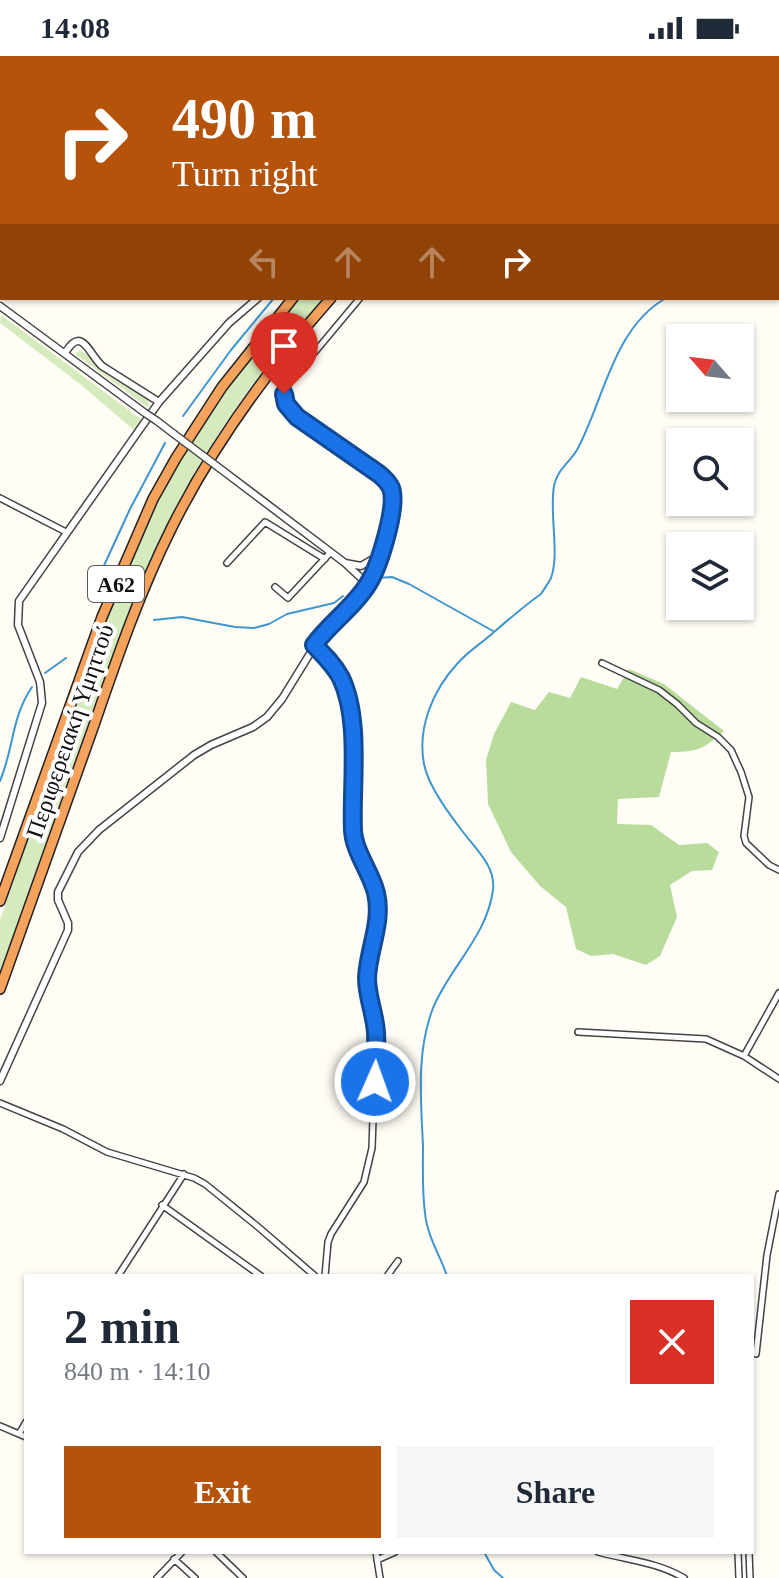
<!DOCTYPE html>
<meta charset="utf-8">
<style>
:root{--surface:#fff;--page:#f6f6f7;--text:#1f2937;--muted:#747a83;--accent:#b45309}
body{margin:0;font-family:Georgia,serif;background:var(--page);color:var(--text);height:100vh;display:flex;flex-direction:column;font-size:30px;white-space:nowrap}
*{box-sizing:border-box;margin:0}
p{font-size:26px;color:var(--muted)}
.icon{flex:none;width:44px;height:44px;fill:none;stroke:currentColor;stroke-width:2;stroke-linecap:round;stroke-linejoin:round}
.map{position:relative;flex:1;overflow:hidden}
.side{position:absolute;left:24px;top:1218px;width:730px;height:280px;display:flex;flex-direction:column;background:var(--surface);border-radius:0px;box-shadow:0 2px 6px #0004}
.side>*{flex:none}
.hud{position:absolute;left:0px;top:0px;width:780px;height:244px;box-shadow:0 2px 6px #0004;background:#b45309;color:#fff;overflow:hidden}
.needle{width:52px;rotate:298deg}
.tools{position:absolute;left:666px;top:268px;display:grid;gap:16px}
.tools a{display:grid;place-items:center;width:88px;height:88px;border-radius:0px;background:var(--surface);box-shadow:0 2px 6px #0004;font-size:40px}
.pin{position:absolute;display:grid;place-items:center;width:68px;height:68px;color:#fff;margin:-82px -34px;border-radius:50% 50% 50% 0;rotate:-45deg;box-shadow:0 0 8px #0007}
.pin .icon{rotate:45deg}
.me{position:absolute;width:88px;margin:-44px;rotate:2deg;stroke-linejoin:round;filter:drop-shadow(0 0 6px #0008)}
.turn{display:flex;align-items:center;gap:28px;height:168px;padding:0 40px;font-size:36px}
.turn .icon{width:104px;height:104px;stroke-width:2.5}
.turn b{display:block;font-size:56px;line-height:68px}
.lanes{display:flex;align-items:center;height:76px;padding:0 40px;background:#0003;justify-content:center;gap:40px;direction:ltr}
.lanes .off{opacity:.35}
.round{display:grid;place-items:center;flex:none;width:84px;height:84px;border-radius:0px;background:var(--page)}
.overview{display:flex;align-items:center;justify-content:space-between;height:136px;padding:0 40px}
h1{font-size:48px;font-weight:700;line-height:60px}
.button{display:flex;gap:16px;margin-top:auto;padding:16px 40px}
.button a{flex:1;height:92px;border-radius:0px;background:var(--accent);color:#fff;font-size:32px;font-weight:700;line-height:92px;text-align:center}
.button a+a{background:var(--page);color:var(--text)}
.status{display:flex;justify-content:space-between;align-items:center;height:56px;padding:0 40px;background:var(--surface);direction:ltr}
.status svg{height:22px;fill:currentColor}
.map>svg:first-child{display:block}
</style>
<div class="status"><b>14:08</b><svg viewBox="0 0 49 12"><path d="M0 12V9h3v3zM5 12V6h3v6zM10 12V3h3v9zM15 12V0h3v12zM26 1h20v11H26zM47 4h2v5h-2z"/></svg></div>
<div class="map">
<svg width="779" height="1522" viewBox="0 0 779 1522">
<rect width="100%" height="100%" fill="#fffdf5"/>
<path fill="#d5ebbd" d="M299 242H323C275 297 230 354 194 418 147 502 115 591 83 681 55 760 27 838 0 917V864L92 598 140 481 178 408 201 370 249 302Z
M1 259 142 364 135 375 80 328 0 267Z
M79 295C88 297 88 301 93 307 106 322 127 330 143 340L148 344 149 352 75 298Z"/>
<path fill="#b9dc9c" d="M629 613 664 628 724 675C703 693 699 696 671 696L659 741 618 743 617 768 651 769 679 789 707 787 719 796 712 814 692 815 670 829 677 861 660 900 646 909 613 898 591 900 576 893 566 851 540 830 511 796 488 748 486 704 494 678 511 646 535 654 549 636 570 642 581 621 617 633Z"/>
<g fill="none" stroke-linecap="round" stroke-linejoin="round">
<path stroke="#3f96cf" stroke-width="2" d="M485 2 487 0
M738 2V0
M778 85 779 86
M778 186 779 185
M183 360 231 294 274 242
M377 522 392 521 409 528 493 575
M96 527 130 453 165 387
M154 564 182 561 235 571 254 572 269 568 287 558 334 547 343 540
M45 617 66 602
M0 725C14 692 11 662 32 631
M447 1220C440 1199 427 1180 425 1157 422 1135 423 1112 423 1090 421 1044 416 996 433 952 450 911 487 880 493 834 496 811 476 793 463 776 450 759 428 730 424 708 417 672 433 634 457 608 467 596 482 587 494 576 509 563 524 550 541 538 544 533 548 528 551 522 560 497 549 458 554 430 557 414 569 407 577 394 604 344 613 272 666 242
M484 1496 494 1514 503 1522"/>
<g stroke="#444" stroke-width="8">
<path id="minor" d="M96 2 98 0
M479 2 481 0
M603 2 605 0
M0 112 2 110
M360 242 289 327 284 338V343L290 354 297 361 379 418C384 422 389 426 391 432 398 451 379 507 370 525
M0 442 66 476
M227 507 265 466 325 503
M275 531 288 542 330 497
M314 589 331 606 341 622 349 642 352 664 353 778 377 839 378 864 368 905 367 924 376 975 372 1092 364 1126 331 1178 328 1186 325 1220
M602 607 659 634 677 648 696 667 718 681 731 694 741 716 749 741 744 780 746 787 769 809 779 814
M578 976 706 983 744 1000 779 1023
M744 1000 779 937
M0 1047 63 1073 107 1096 194 1122 205 1128 257 1170 315 1220
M162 1149 261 1220
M118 1220 184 1118
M387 1220 398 1205
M756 1298 767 1199 779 1138
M0 1370 26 1381
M19 1378 26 1366
M216 1496 243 1522
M376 1496 380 1522
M598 1496C627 1504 657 1506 684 1522
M738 1496 739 1522
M749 1496 750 1522
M174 1503 195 1522
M377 1504 395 1496
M157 1522 182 1496"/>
</g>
<g stroke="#444" stroke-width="9">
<path id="tertiary" d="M462 0 465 2
M0 250 145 357
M65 297C82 269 88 297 102 310L159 346
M157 365 174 378
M218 411 345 507 361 522 370 525
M345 507 361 510 381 498
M0 782 42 647 40 626 18 569 19 545 159 346 229 267 258 242
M0 1025 68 874V867L58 844V836L78 796 99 774 194 699 211 689 253 671 267 661 282 643 322 578 354 547 370 525"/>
</g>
<g stroke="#222" stroke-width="12">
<path id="motorway" d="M506 2 507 0
M546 2 548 0
M0 845 102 561 153 443 176 402 222 331 293 242
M0 933C32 845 62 757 94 669 117 602 140 535 172 471 214 387 269 312 331 242"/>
</g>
<use href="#minor" stroke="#fff" stroke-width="5"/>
<use href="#tertiary" stroke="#fff" stroke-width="6"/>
<use href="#motorway" stroke="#f5a25d" stroke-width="9"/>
<g stroke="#444" stroke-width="9" stroke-linecap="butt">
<path id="tertiary-bridge" d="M145 357 157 365
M174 378 218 411"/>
</g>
<use href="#tertiary-bridge" stroke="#fff" stroke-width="6"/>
</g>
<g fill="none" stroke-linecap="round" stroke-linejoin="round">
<g stroke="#114b97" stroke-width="20">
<path id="route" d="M284 338 286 348 297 361 379 418C384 422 388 426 391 432 398 450 379 511 368 528 354 551 330 567 314 589 324 599 334 609 341 622 361 664 351 729 353 774 354 796 371 816 376 837 383 866 368 894 367 922 367 941 375 958 376 977 377 993 375 1010 375 1026"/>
</g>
<use href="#route" stroke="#1a73e8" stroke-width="14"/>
</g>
<g text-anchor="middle" stroke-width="8" stroke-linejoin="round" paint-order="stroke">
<rect fill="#fff" stroke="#585858" stroke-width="2" x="88" y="510" width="56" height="36" rx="6"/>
<g font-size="22" font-weight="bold" fill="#111">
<text x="116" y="536">Α62</text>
</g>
<g font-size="24" fill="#111" stroke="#fff">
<text transform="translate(70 675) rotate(-71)" y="8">Περιφερειακή Υμηττού</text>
</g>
</g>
</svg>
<div class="tools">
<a><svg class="needle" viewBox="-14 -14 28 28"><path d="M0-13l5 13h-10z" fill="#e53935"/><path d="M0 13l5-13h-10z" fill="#747a83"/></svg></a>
<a><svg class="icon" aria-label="search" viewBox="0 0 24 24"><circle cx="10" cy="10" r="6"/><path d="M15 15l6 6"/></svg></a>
<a><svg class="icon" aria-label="layers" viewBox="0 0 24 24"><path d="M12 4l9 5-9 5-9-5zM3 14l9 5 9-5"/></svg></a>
</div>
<div class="pin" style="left:284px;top:338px;background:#d93025"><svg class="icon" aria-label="arrive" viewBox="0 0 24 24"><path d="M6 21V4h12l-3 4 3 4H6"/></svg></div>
<svg class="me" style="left:375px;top:1026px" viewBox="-20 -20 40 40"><circle r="17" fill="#1a73e8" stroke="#fff" stroke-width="3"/><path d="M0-11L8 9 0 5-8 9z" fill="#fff"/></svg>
<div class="hud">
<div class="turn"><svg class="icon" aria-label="right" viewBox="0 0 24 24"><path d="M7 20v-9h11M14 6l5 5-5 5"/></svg><div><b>490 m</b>Turn right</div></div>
<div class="lanes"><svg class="icon off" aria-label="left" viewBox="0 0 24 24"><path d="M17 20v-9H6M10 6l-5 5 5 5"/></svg><svg class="icon off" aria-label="ahead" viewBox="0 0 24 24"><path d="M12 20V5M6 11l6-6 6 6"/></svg><svg class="icon off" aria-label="ahead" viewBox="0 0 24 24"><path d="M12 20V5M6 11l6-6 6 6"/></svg><svg class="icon" aria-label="right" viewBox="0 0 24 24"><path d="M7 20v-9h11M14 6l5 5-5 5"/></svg></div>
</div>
<section class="side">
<div class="overview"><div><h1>2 min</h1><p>840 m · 14:10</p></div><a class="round" style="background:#d93025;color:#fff"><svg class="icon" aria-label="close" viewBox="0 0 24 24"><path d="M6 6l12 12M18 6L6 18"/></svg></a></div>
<div class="button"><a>Exit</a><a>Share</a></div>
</section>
</div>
